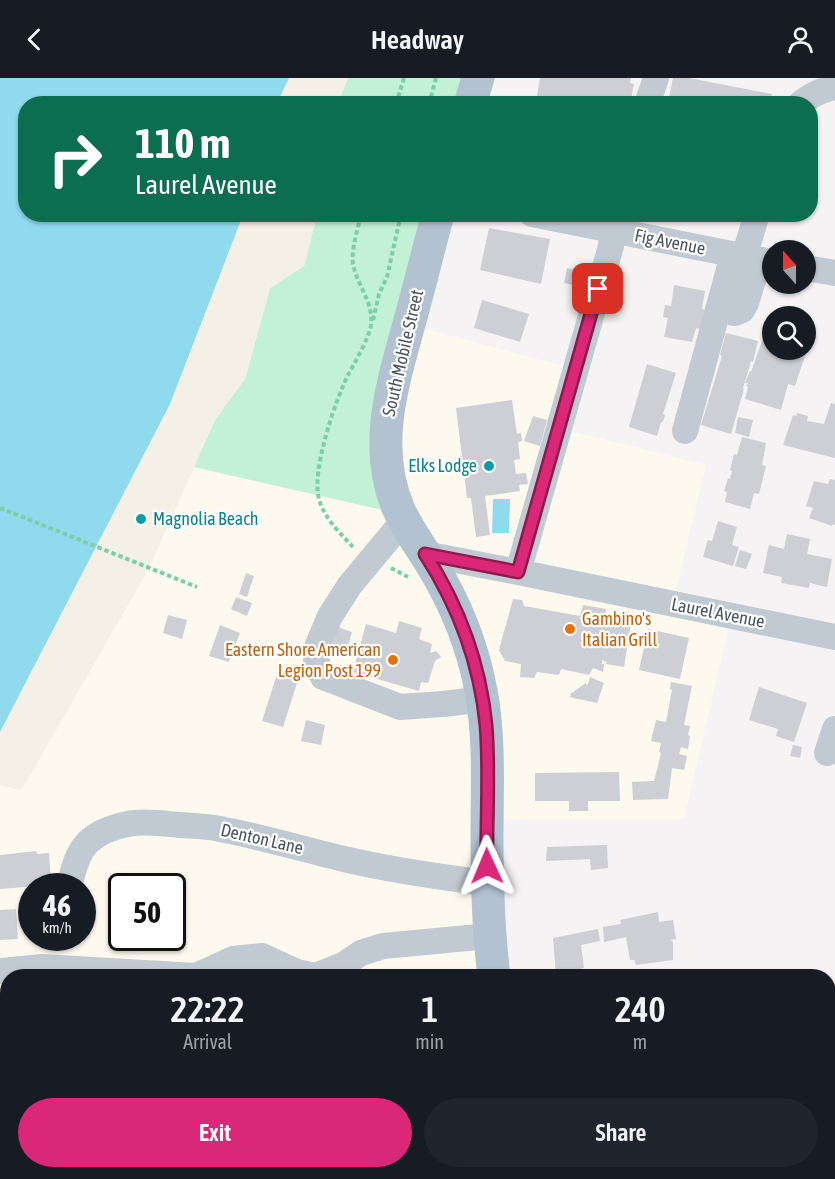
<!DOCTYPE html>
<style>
:root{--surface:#171b24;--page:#20242c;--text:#f1f3f6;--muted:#9ea1a6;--accent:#db2777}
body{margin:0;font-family:"Asap Condensed",sans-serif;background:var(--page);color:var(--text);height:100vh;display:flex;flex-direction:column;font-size:22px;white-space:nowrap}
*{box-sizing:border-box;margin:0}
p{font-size:20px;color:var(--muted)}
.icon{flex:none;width:33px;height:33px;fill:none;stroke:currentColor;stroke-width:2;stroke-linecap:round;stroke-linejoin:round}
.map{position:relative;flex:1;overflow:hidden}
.panel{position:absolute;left:0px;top:891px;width:836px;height:210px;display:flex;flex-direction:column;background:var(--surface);border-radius:24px 24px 0 0;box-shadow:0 2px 4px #0004}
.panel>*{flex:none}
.top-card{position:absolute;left:18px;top:18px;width:800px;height:126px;border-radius:24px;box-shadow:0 2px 4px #0004;background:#0b6e4f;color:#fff;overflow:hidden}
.needle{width:39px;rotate:339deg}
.tools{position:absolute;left:762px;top:162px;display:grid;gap:12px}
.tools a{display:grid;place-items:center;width:54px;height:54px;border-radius:50%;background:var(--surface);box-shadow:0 2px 4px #0004;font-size:30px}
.speed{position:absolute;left:18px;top:795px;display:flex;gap:12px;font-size:30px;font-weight:700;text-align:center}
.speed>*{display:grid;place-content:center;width:78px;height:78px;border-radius:50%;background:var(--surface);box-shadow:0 2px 4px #0004;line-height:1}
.speed small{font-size:15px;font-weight:400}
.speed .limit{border:3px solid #111;border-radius:9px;background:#fff;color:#111}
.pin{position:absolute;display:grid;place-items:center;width:51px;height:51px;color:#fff;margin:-26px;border-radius:12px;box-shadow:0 3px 9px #0006}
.me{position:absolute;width:66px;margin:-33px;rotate:359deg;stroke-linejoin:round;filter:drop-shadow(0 0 4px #0008)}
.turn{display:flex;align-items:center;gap:21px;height:126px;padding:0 18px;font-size:27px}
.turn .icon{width:78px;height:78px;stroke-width:2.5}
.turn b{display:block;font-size:42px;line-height:51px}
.eta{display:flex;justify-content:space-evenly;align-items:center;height:102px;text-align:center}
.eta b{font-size:36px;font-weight:600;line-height:42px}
.action{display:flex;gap:12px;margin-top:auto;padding:12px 18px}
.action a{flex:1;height:69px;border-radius:36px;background:var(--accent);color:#fff;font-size:24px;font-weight:600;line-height:69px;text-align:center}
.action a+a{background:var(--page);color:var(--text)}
header{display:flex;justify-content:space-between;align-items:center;height:78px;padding:0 18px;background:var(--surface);font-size:27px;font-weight:600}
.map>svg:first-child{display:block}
</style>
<header><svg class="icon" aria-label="back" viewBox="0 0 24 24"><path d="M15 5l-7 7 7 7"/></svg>Headway<svg class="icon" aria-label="person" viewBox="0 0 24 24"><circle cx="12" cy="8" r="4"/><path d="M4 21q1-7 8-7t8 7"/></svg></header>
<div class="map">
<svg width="835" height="1101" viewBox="0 0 835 1101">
<rect width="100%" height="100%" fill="#f5f3f3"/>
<path fill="#fdf9ef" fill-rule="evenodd" d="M396 243 586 294 567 352 706 387 676 512 734 527 684 741H480L487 898H8V1094H514L515 1101H0V707L22 712 148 492 194 389 386 433ZM32 808H82V860H32ZM122 808H172V860H122Z"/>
<path fill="#c3f1d5" d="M348 0H464L457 25 338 26Z
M317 137H426L387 433 194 389 215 342 245 301 270 210 304 188Z
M835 969V1040L828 1041V970Z"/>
<path fill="#f5f0e5" d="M289 0H348L338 25 277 26Z
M243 137H317L304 188 270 210 245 301 215 342 148 492 21 712 0 707V654L170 326Z"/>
<path fill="#90daee" d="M0 0H289L277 25 26 26V136L243 137 170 326 0 654Z
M493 421H510L509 455H492Z
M0 986 7 987V1017H0Z"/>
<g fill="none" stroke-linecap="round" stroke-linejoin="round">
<path stroke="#90daee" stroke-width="6" d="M828 999H835"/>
</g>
<path fill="#cdcfd5" d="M540 0H631L630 5 634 6 630 26H540L536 25Z
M673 0H689L772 16 771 26H666L667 19 669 20Z
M489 150 550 161 541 206 480 192Z
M567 190 591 196 588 210 564 205Z
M674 207 705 213 702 231 709 232 705 252 696 250 692 264 664 259 668 240 663 239 665 227 671 228Z
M482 222 529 236 520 264 474 250Z
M726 255 758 263 753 284 751 283 743 310 744 311 731 356 701 347 722 278 720 277Z
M763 260 772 262V272H795L806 275 795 308 788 306 781 332 745 321 748 309 746 308 748 305H745L750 293 751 294Z
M647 286 676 295 663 336 665 337 663 344H661L657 358 629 349Z
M512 322 517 356 521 355 522 363 518 364 520 381 514 382 516 396 526 395 528 406 519 407 520 413 485 418 490 457 476 459 471 420H467L456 330Z
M831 325 835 326V380L783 367 793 337 796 338 797 335 808 338 807 343 824 346Z
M533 338 547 342 540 368 524 363Z
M738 339 753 342 749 359 735 355Z
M742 359 766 365 762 387 766 388 759 416 754 415 750 431 725 424 727 414 724 413 728 400 730 401 732 393 730 392 734 376 737 377Z
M830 401 835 402V447L833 446 832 448 809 440 813 430 806 428 814 403 828 406Z
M718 443 737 449 732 467 739 469 733 488 703 479 708 462 712 463Z
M787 456 810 461 807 476 832 481 827 509 810 505 809 510 781 505 782 499 763 495 769 467 784 471Z
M740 472 752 476 746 491 735 488Z
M246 495 254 498 247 519 239 516Z
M236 519 252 525 247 538 231 531Z
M513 521 522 522 524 528 580 538 583 527 606 531 605 542 631 546 624 589 606 586 607 584 602 582V586H604L603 594 593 590 589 597 561 591 559 597 537 594 534 600 520 599 521 586 505 583 499 572Z
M168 537 187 542 182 561 163 555Z
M399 543 422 550 419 561 432 566 430 575 436 573 441 579 435 583 428 605 421 604 419 613 353 594 366 546 396 555Z
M220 547 240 555 229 584 209 578Z
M335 548 352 554 347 571 329 566Z
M648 551 689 560 680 601 639 592Z
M278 593 299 599 283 649 262 643Z
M590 599 604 605 597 625 569 619 571 618 570 616 586 605V607L588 606Z
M671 604 692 608 684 647 690 648 688 657 690 658 688 671 681 669 679 676 687 678 684 692 672 690 668 721 633 722 632 704 654 703 661 675 659 674 661 665 651 663 656 642 666 644 672 612 670 611Z
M759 609 807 625 794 664 776 658 778 651 749 642Z
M306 642 325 647 321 667 301 663Z
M793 667 802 669 800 680 790 678Z
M619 694 620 723H588V733H569V723H535V695Z
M607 767 608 790 591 792 590 781 546 783 547 769Z
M36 773 37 776 49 775 51 807 0 811V777Z
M16 831 18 861 0 862V832Z
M658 834 659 844 673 842 676 861 670 862 673 864V882L636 887 634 882H630L626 859 604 864 603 849 621 846 620 842Z
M598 851 600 863 581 867 584 890 556 896 553 860Z
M267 887 272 898H239Z
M0 925 8 926V980L0 979Z
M0 1043H8V1094H17V1097H0Z
M87 1094H245L244 1101H85Z
M279 1094H330L325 1101H274Z"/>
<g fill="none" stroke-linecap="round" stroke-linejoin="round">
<path stroke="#7ad0a6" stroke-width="4" stroke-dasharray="4.5 3" stroke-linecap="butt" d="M396 26 404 0
M429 26 436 0
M373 242 379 216 387 199 401 136
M0 430 197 509
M353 469C340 455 324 440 319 421 311 394 335 323 348 297 354 286 370 258 371 247 374 225 357 207 353 186 351 170 358 152 361 136
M391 490 408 499
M0 1032H8
M253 1101 256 1094"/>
<path stroke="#c1cad2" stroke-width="26" d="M647 26 656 0
M800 26C811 17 821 12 835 9
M532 136 772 184
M744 179 757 136
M806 190 835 195
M718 231 735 235 742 232 746 225 759 182
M685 353 733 177
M404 442 350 507 330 538 317 569 316 583 323 599 400 629 443 626 468 623 482 618
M425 476 518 494 835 559
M518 494 611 168 612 153 619 136
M827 675 835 651
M69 808C77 777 82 759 116 749 137 742 158 745 179 747 193 748 207 748 220 751 262 759 302 771 344 781 391 792 439 799 487 805
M0 893 42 889 196 898 233 881 262 878 297 894 315 898 343 887 361 875 383 868 489 858
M73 1101 74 1094
M359 1101 364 1094"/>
<path stroke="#b3c2d1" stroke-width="33" d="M470 26 478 0
M438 136C428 173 419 210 409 246 392 308 372 370 399 432 408 452 421 469 432 487 455 525 473 569 481 613 490 661 487 710 487 758 487 805 488 852 494 898
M520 1094 521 1101"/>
</g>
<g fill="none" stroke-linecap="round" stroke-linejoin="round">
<g stroke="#8e194d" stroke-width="15">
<path id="route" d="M487 788C486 741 490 694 486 647 480 586 458 527 425 476L518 494 598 211"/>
</g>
<use href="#route" stroke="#db2777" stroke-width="10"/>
</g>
<g fill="#0f9aa8" stroke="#fff" stroke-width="2">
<circle cx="489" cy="388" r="6"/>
<circle cx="141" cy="441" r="6"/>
</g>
<g fill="#e8710a" stroke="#fff" stroke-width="2">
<circle cx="570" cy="551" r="6"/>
<circle cx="393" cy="582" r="6"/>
</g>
<g text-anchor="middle" stroke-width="4.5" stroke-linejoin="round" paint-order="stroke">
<g font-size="18" fill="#4a5661" stroke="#fff">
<text transform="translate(670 164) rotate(11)" y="6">Fig Avenue</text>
<text transform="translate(403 275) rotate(-77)" y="6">South Mobile Street</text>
<text transform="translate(718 535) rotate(11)" y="6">Laurel Avenue</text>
<text transform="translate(262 761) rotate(13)" y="6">Denton Lane</text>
</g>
<g font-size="18" fill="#0d838f" stroke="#fff" text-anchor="end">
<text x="477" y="394">Elks Lodge</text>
<text x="153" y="447" text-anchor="start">Magnolia Beach</text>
</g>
<g font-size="18" fill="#c56008" stroke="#fff" text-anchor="start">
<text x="582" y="547">Gambino's<tspan x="582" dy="21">Italian Grill</tspan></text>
<text x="381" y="578" text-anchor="end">Eastern Shore American<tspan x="381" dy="21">Legion Post 199</tspan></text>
</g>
</g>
</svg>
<div class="tools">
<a><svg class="needle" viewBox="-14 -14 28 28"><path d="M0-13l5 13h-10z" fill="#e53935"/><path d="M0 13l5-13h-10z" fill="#9ea1a6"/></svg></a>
<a><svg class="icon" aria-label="search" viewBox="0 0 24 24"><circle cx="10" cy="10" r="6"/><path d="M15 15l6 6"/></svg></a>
</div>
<div class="speed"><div>46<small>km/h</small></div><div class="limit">50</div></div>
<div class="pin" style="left:598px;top:211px;background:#d93025"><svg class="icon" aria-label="arrive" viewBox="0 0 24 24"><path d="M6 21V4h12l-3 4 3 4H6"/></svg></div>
<svg class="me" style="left:487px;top:788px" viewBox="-20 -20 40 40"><path d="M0-17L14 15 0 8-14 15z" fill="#db2777" stroke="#fff" stroke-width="4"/></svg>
<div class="top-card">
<div class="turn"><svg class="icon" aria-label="right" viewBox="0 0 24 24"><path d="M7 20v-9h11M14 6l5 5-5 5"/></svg><div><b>110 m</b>Laurel Avenue</div></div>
</div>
<section class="panel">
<div class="eta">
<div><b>22:22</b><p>Arrival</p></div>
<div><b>1</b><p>min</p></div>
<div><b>240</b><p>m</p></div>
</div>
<div class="action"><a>Exit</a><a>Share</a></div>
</section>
</div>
